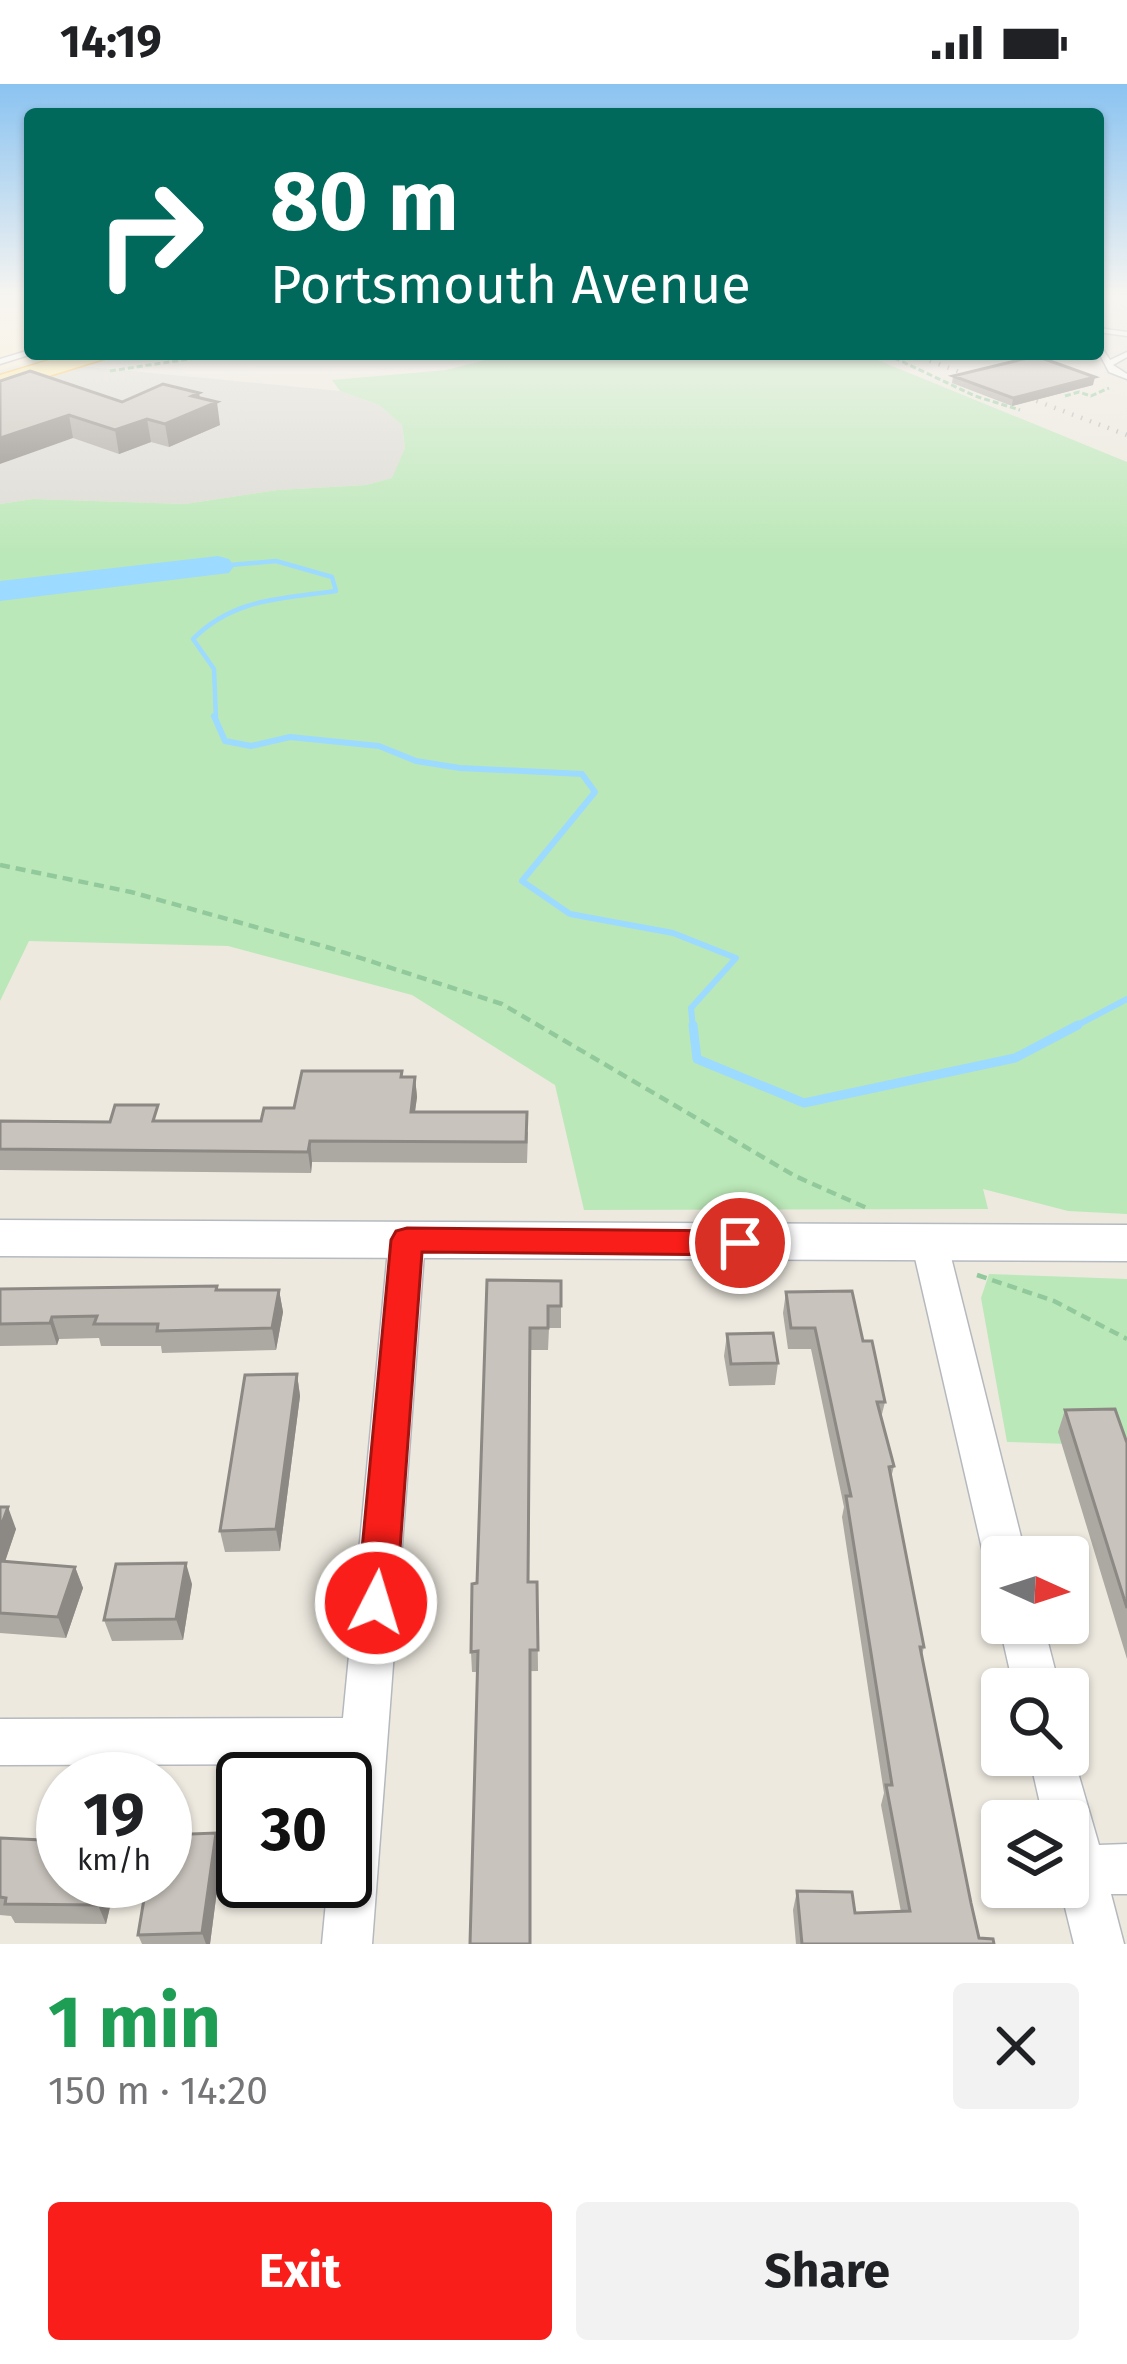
<!DOCTYPE html>
<meta charset="utf-8">
<style>
:root{--surface:#fff;--page:#f2f2f2;--text:#202124;--muted:#757577;--accent:#f91e19}
body{margin:0;font-family:"Fira Sans",sans-serif;background:var(--page);color:var(--text);height:100vh;display:flex;flex-direction:column;font-size:45px;white-space:nowrap}
*{box-sizing:border-box;margin:0}
p{font-size:39px;color:var(--muted)}
.icon{flex:none;width:66px;height:66px;fill:none;stroke:currentColor;stroke-width:2;stroke-linecap:round;stroke-linejoin:round}
.map{position:relative;height:1860px;overflow:hidden}
.details{display:flex;flex-direction:column;background:var(--surface);flex:1}
.details>*{flex:none}
.guide{position:absolute;left:24px;top:24px;width:1080px;height:252px;border-radius:12px;box-shadow:0 3px 9px #0004;background:#00695c;color:#fff;overflow:hidden}
.needle{width:78px;rotate:93deg}
.buttons{position:absolute;left:981px;top:1452px;display:grid;gap:24px}
.buttons a{display:grid;place-items:center;width:108px;height:108px;border-radius:12px;background:var(--surface);box-shadow:0 3px 9px #0004;font-size:60px}
.speed{position:absolute;left:36px;top:1668px;display:flex;gap:24px;font-size:60px;font-weight:700;text-align:center}
.speed>*{display:grid;place-content:center;width:156px;height:156px;border-radius:50%;background:var(--surface);box-shadow:0 3px 9px #0004;line-height:1}
.speed small{font-size:30px;font-weight:400}
.speed .limit{border:6px solid #111;border-radius:18px;background:#fff;color:#111}
.pin{position:absolute;display:grid;place-items:center;width:102px;height:102px;color:#fff;margin:-51px;border:6px solid #fff;border-radius:50%;box-shadow:0 3px 12px #0007}
.me{position:absolute;width:132px;margin:-66px;rotate:5deg;stroke-linejoin:round;filter:drop-shadow(0 0 9px #0008)}
.turn{display:flex;align-items:center;gap:42px;height:252px;padding:0 48px;font-size:54px}
.turn .icon{width:156px;height:156px;stroke-width:2.5}
.turn b{display:block;font-size:84px;line-height:102px}
.round{display:grid;place-items:center;flex:none;width:126px;height:126px;border-radius:12px;background:var(--page)}
.head{display:flex;align-items:center;justify-content:space-between;height:204px;padding:0 48px}
h1{font-size:72px;font-weight:700;line-height:90px;color:#1e9e55}
.action{display:flex;gap:24px;margin-top:auto;padding:24px 48px}
.action a{flex:1;height:138px;border-radius:12px;background:var(--accent);color:#fff;font-size:48px;font-weight:700;line-height:138px;text-align:center}
.action a+a{background:var(--page);color:var(--text)}
.status{display:flex;justify-content:space-between;align-items:center;height:84px;padding:0 60px;background:var(--surface);direction:ltr}
.status svg{height:33px;fill:currentColor}
.map>svg:first-child{display:block}
</style>
<div class="status"><b>14:19</b><svg viewBox="0 0 49 12"><path d="M0 12V9h3v3zM5 12V6h3v6zM10 12V3h3v9zM15 12V0h3v12zM26 1h20v11H26zM47 4h2v5h-2z"/></svg></div>
<div class="map">
<svg width="1127" height="1860" viewBox="0 0 1127 1860">
<rect width="100%" height="100%" fill="#ede9df"/>
<path fill="#fff2d2" d="M0 210H30V270H59L0 286Z"/>
<path fill="#dddbd4" d="M79 282 340 307 379 321 402 341 405 364 393 394 366 401 278 406 185 420 33 415 0 420V307Z"/>
<path fill="#bbe8b8" d="M509 270H863L1127 378V1130L1068 1127 983 1105 988 1125 584 1126 555 1001 412 911 228 862 29 857 0 917V420L33 415 185 420 278 406 366 401 392 394 405 364 402 341 379 321 340 307 332 296 446 286Z
M989 1190 1127 1195V1393L1069 1360 1007 1358 981 1214Z"/>
<g fill="none" stroke-linecap="round" stroke-linejoin="round">
<path stroke="#9ddaff" stroke-width="4.5" d="M216 635 214 585 193 555C234 514 281 515 336 507L332 493 276 477 218 482"/>
<path stroke="#9ddaff" stroke-width="6" d="M214 632 225 657 251 662 290 653 379 662 416 677 460 684 582 690 595 708 522 797 570 830 673 849 736 874 691 924 693 944
M1072 944 1127 915"/>
<path stroke="#9ddaff" stroke-width="9" d="M693 941 697 975 804 1019 1015 974 1078 941"/>
<path fill="#9ddaff" fill-rule="evenodd" d="M218 472 229 475 234 482 229 489 0 517V497Z"/>
<g stroke="#b5b9be" stroke-width="3">
<path id="lane" d="M1098 244 1127 248V252L1098 248Z
M30 266 32 270 0 280V275Z
M1098 267H1104L1110 276 1127 268V273L1113 281 1127 290V295L1109 288Z"/>
</g>
<g stroke="#b5b9be" stroke-width="3">
<path id="street" d="M407 1143 419 1147 425 1156 372 1860H322L328 1797H345V1695H338L339 1680 0 1681V1635L343 1634 389 1156 395 1147Z
M930 1148 942 1152 948 1161 1026 1473H1002V1491L990 1486 984 1473 912 1161 918 1152Z
M1002 1533V1539H1043L1060 1605H1014L999 1539Z
M1068 1654 1099 1761 1127 1760V1810H1111L1124 1860H1074L1060 1803H1068V1737H1044L1029 1671H1068Z"/>
</g>
<g stroke="#b5bac0" stroke-width="3">
<path id="secondary" d="M0 1136 1127 1141V1177L0 1172Z"/>
</g>
<g stroke="#ffc146" stroke-width="3">
<path id="primary" d="M69 270H107L104 275 0 307V291Z"/>
</g>
<path stroke="#91c99d" stroke-width="3" stroke-dasharray="6 3" stroke-linecap="butt" d="M886 270 975 312 1020 326
M1031 270 1047 276
M110 287 222 270
M1065 312 1079 308 1091 312 1109 304"/>
<path stroke="#91c99d" stroke-width="4.5" stroke-dasharray="10 6" stroke-linecap="butt" d="M0 781 131 808 330 864 502 920 795 1092 869 1125
M977 1191 1054 1217 1127 1255"/>
<use href="#lane" fill="#fff" fill-rule="evenodd"/>
<use href="#street" fill="#fff" fill-rule="evenodd"/>
<use href="#secondary" fill="#fff" fill-rule="evenodd"/>
<use href="#primary" fill="#ffeba2" fill-rule="evenodd"/>
<path stroke="#b3b4b5" stroke-width="4.5" stroke-dasharray="1.5 8" stroke-linecap="butt" d="M912 270 1127 351"/>
</g>
<path fill="#aca8a2" d="M953 292 1093 301 1012 322 952 299Z
M0 297 122 318 199 309 200 314 220 341 169 363 151 358 119 370 73 354Z
M402 987V993H415L417 1013 415 1028 528 1048 527 1079 312 1078 311 1089 0 1086V1037H261L294 1024Z
M487 1196 561 1197V1244H549L548 1266H530L529 1498H537L538 1587 472 1588 471 1568 477 1499Z
M217 1202 218 1206H279L283 1228 276 1266 162 1269 161 1262H101L99 1254 59 1255 57 1261 0 1262V1205Z
M786 1208 863 1257 885 1318 881 1334 894 1382 891 1394 924 1563 922 1571 971 1819 979 1854 994 1860H796L793 1826 797 1807 855 1829 901 1828 881 1721 884 1709 842 1433 844 1423 811 1265H788L783 1229Z
M727 1250 778 1279 775 1301 729 1302 724 1272Z
M297 1290 300 1312 280 1467 225 1468 220 1447Z
M1065 1326 1127 1359V1575L1058 1348Z
M0 1423 16 1445 5 1478 75 1483 83 1504 66 1554 0 1549Z
M192 1500 183 1556 112 1557 104 1536Z
M0 1754 116 1797 106 1840 15 1839 11 1832 0 1831Z
M222 1768 210 1860H142L138 1851Z"/>
<path fill="#8c8884" d="M1095 293 1093 301 1012 322 1013 314Z
M199 309 201 325 217 318 220 341 169 363 165 340 192 312Z
M69 331 73 354 0 380V354Z
M147 335 151 358 119 370 115 346Z
M415 993 417 1013 412 1048 411 1028Z
M310 1057 312 1078 311 1089 308 1068Z
M279 1206 283 1228 276 1266 272 1244Z
M52 1233 59 1255 57 1261 50 1239Z
M297 1290 300 1312 280 1467 276 1445Z
M8 1423 16 1445 0 1492V1445Z
M186 1479 192 1500 183 1556 176 1535Z
M75 1483 83 1504 66 1554 58 1533Z
M216 1749 222 1768 210 1860H206L202 1849Z
M103 1797H116L106 1840 98 1821Z"/>
<path fill="#c8c3bc" stroke="#8c8884" stroke-width="3" d="M1036 272 1095 293 1013 314 953 292Z
M30 287 122 318 163 300 199 309 192 312 217 318 165 340 147 335 115 346 69 331 0 354V297Z
M302 987H402L401 993H415L411 1028H527L526 1058 310 1057 308 1068 0 1065V1037L110 1038 115 1021H158L153 1037H261L264 1024H294Z
M487 1196 561 1197V1222H548V1244H530L528 1498H537L538 1566H530V1860H470L478 1567 471 1568 472 1500 477 1499Z
M217 1202 216 1206H279L272 1244 157 1247 158 1240H94L97 1232 52 1233 50 1239 0 1240V1205Z
M852 1207 863 1257H872L885 1318H877L894 1382 889 1383 924 1563H920L971 1819 979 1854 993 1855 994 1860H802L797 1807 852 1808 855 1829 910 1827 886 1701H892L846 1412H851L815 1244H791L786 1208Z
M773 1249 778 1279 731 1280 727 1250Z
M297 1290 276 1445 220 1447 245 1291Z
M1115 1325 1127 1359V1524L1065 1326Z
M0 1423H8L0 1445Z
M0 1477 75 1483 58 1533 0 1529Z
M186 1479 176 1535 104 1536 116 1480Z
M216 1749 202 1849 138 1851 147 1797H165V1751Z
M0 1754 63 1757V1797H103L98 1821 5 1820 6 1814 0 1813Z"/>
<linearGradient id="sky" x2="0" y2="1"><stop stop-color="#8ac3f1"/><stop offset="0.45" stop-color="#f7f5f1"/><stop offset="1" stop-color="#f7f5f1" stop-opacity="0"/></linearGradient>
<rect width="1127" height="471" fill="url(#sky)"/>
<path fill="#f91e19" stroke="#a21410" stroke-width="3" d="M407 1144 740 1147 751 1150 756 1159 751 1167 740 1171 422 1168 396 1519 390 1531 376 1537 362 1531 357 1519 391 1156 396 1147Z"/>
</svg>
<div class="buttons">
<a><svg class="needle" viewBox="-14 -14 28 28"><path d="M0-13l5 13h-10z" fill="#e53935"/><path d="M0 13l5-13h-10z" fill="#757577"/></svg></a>
<a><svg class="icon" aria-label="search" viewBox="0 0 24 24"><circle cx="10" cy="10" r="6"/><path d="M15 15l6 6"/></svg></a>
<a><svg class="icon" aria-label="layers" viewBox="0 0 24 24"><path d="M12 4l9 5-9 5-9-5zM3 14l9 5 9-5"/></svg></a>
</div>
<div class="speed"><div>19<small>km/h</small></div><div class="limit">30</div></div>
<div class="pin" style="left:740px;top:1159px;background:#d93025"><svg class="icon" aria-label="arrive" viewBox="0 0 24 24"><path d="M6 21V4h12l-3 4 3 4H6"/></svg></div>
<svg class="me" style="left:376px;top:1519px" viewBox="-20 -20 40 40"><circle r="17" fill="#f91e19" stroke="#fff" stroke-width="3"/><path d="M0-11L8 9 0 5-8 9z" fill="#fff"/></svg>
<div class="guide">
<div class="turn"><svg class="icon" aria-label="right" viewBox="0 0 24 24"><path d="M7 20v-9h11M14 6l5 5-5 5"/></svg><div><b>80 m</b>Portsmouth Avenue</div></div>
</div>
</div>
<section class="details">
<div class="head"><div><h1>1 min</h1><p>150 m · 14:20</p></div><a class="round"><svg class="icon" aria-label="close" viewBox="0 0 24 24"><path d="M6 6l12 12M18 6L6 18"/></svg></a></div>
<div class="action"><a>Exit</a><a>Share</a></div>
</section>
